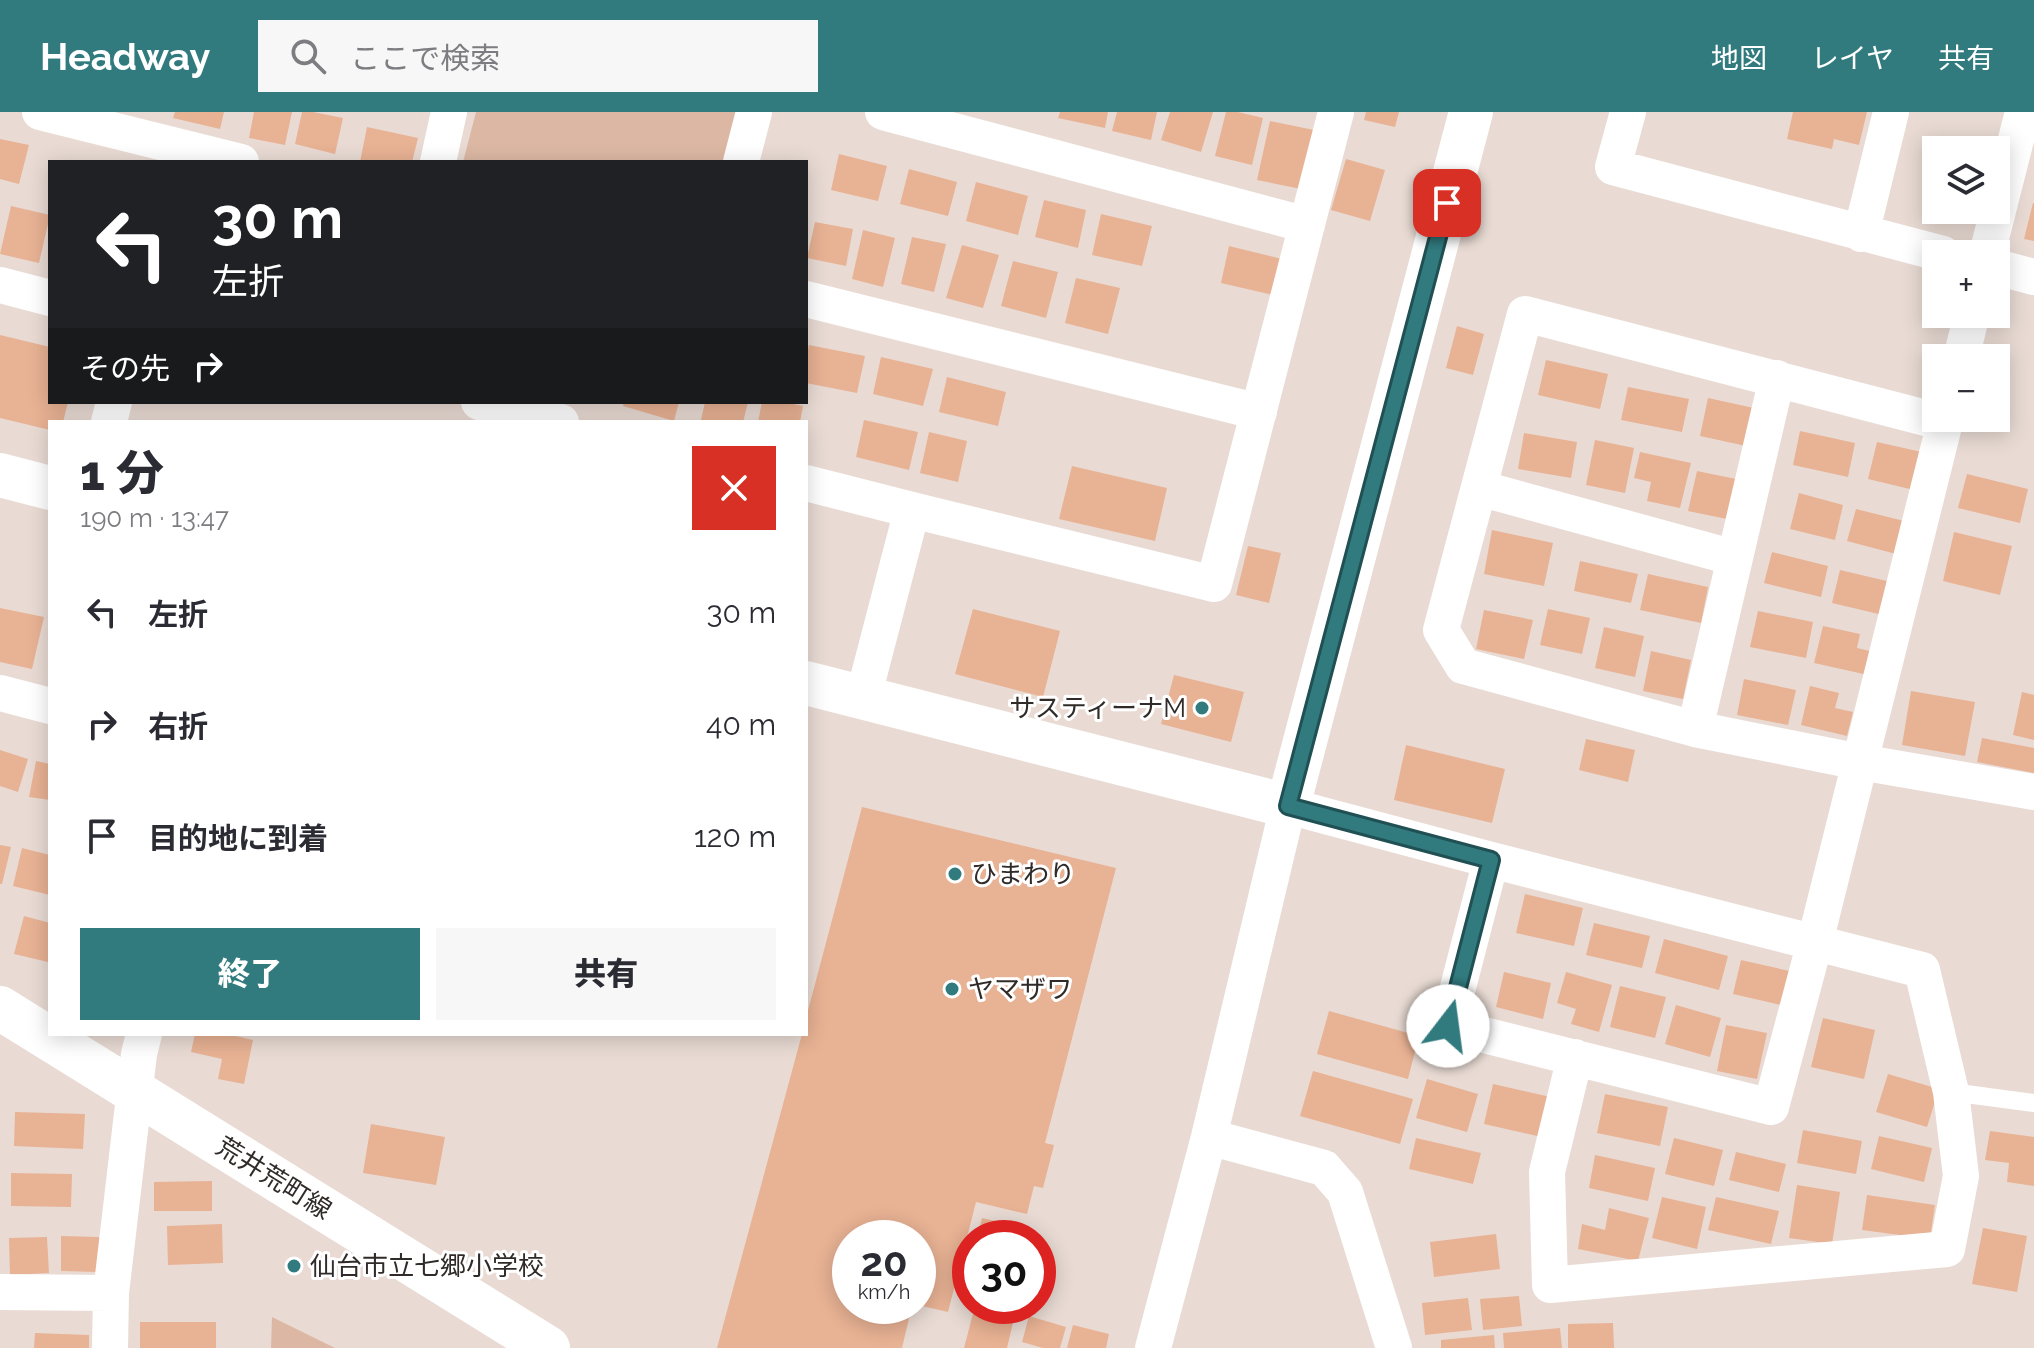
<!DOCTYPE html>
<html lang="ja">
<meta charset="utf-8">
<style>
:root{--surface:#fff;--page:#f7f7f7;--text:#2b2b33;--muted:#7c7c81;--accent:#317b7f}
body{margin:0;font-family:Raleway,"Noto Sans JP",sans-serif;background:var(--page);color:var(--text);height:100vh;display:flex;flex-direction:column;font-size:30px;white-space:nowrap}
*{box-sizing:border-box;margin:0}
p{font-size:26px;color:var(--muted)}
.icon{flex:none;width:44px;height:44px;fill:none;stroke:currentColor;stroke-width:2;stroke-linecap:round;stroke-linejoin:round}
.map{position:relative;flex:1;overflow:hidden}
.details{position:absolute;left:48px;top:308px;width:760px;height:616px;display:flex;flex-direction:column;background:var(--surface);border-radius:0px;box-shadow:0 4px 20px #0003}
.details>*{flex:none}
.banner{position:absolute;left:48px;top:48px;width:760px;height:244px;border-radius:0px;box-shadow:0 4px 20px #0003;background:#202124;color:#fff;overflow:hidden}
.controls{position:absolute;left:1922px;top:24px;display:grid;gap:16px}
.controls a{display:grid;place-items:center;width:88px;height:88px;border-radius:0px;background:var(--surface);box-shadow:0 4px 20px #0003;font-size:40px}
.speed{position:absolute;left:832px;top:1108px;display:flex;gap:16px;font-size:40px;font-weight:700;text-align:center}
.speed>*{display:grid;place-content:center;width:104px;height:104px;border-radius:50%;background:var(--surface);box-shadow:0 4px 20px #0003;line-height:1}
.speed small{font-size:20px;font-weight:400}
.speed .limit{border:12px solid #d22;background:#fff;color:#111}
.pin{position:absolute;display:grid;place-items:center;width:68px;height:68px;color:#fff;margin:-34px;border-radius:16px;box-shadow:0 4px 12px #0006}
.me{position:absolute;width:88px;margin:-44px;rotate:15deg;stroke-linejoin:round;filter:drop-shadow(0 0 6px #0008)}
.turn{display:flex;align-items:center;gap:28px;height:168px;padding:0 32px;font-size:36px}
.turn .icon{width:104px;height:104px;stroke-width:2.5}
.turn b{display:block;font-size:56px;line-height:68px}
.then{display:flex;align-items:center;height:76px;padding:0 32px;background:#0003;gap:16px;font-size:30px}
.round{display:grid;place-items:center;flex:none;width:84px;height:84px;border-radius:0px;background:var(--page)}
.head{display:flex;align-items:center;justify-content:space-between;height:136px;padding:0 32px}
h1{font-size:48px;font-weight:800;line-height:60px}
.action{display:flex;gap:16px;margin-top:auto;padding:16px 32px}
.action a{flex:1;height:92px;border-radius:0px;background:var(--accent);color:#fff;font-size:32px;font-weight:800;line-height:92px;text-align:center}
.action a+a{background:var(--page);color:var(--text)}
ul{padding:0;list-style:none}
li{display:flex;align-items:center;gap:24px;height:112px;padding:0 32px}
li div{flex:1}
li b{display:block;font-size:30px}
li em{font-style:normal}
header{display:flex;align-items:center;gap:48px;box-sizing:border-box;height:112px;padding:0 40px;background:var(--accent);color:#fff}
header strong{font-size:38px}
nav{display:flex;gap:44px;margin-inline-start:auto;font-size:28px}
.search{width:560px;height:72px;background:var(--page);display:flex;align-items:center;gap:20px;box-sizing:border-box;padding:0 28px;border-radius:0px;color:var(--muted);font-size:30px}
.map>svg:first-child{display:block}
</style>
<header>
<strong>Headway</strong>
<div class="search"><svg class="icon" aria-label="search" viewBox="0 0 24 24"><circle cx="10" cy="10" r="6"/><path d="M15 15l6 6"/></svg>ここで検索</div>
<nav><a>地図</a><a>レイヤ</a><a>共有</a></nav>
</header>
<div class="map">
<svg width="2034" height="1236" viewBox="0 0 2034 1236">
<rect width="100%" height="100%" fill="#e9dbd4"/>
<path fill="#dcb8a4" d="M476 0H742L730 50H463Z
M272 1205 335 1236H271Z"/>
<path fill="#e8b294" d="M175 0H224L220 17 173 6Z
M254 0H292L285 33 249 26Z
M302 0H313L343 6 335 42 295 32Z
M1060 0H1108L1105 16 1058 6Z
M1117 0H1157L1151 28 1112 19Z
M1170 0H1213L1201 40 1161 28Z
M1226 0H1238L1263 6 1252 53 1215 44Z
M1366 0H1399L1395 15 1364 8Z
M1793 0H1867L1859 33 1834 27 1832 37 1787 27Z
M1270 9 1314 18 1301 77 1257 68Z
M367 15 418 26 412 50H360Z
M0 27 29 33 19 72 0 67Z
M839 42 887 54 878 89 831 78Z
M1346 47 1385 58 1370 109 1331 98Z
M909 57 957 70 948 104 900 92Z
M976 70 1028 84 1018 123 966 109Z
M1044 88 1086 98 1078 136 1035 125Z
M2033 91H2034V129L2024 127Z
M11 94 50 103 39 151 0 142Z
M1101 102 1152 114 1142 154 1092 143Z
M815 110 853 117 846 154 807 146Z
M863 118 895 126 883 175 852 167Z
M912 125 946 132 934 180 901 172Z
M962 133 999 143 983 196 946 186Z
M1229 134 1282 147 1273 183 1221 171Z
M1013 149 1058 160 1046 206 1001 194Z
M1076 166 1120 176 1108 222 1065 211Z
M1457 214 1484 222 1473 263 1446 256Z
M0 223 50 235V290H68L63 310H50V318L0 306Z
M809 233 865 244 857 281 806 271V247Z
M881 245 933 257 923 294 873 282Z
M1546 248 1608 262 1600 297 1538 283Z
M947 265 1006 280 998 314 939 300Z
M1628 275 1689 287 1682 320 1621 308Z
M1708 286 1754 296 1746 334 1700 324Z
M624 290H679L674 309 623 294Z
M705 290H748L743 310 701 308Z
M762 290H784L803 294 800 310H758Z
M864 308 918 320 909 358 856 345Z
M1800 319 1855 331 1848 365 1793 353Z
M929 320 967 329 958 370 920 361Z
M1524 321 1577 330 1571 366 1518 357Z
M1595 328 1634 336 1625 381 1586 373Z
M1877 330 1926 341 1918 379 1868 367Z
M1640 340 1691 351 1680 396 1647 389 1651 370 1634 366Z
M1072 354 1167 376 1155 429 1059 407Z
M1697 359 1741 368 1732 408 1688 399Z
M1967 362 2028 377 2020 411 1958 396Z
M1799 381 1843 393 1835 428 1790 417Z
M1856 397 1904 409 1896 442 1847 429Z
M1492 418 1553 431 1544 474 1484 462Z
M1954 420 2012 434 2000 483 1943 469Z
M1248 434 1281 441 1269 491 1236 483Z
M1772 440 1828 454 1821 485 1764 471Z
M1580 449 1638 462 1631 491 1574 479Z
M1840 458 1891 470 1883 503 1832 491Z
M1648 462 1708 475 1701 511 1640 498Z
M0 496 44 505 32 557 0 550Z
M973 497 1060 519 1043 585 955 562Z
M1548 497 1590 506 1582 542 1540 533Z
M1484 498 1533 508 1524 547 1476 537Z
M1758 499 1813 510 1806 546 1750 535Z
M1823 514 1860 522 1857 536 1874 540 1868 563 1814 551Z
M1604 515 1644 524 1635 565 1595 556Z
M1651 539 1691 548 1683 587 1643 579Z
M1174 563 1244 580 1231 630 1161 612Z
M1744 567 1796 578 1788 613 1737 603Z
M1810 574 1839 581 1835 596 1853 600 1847 624 1801 613Z
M1911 579 1975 590 1965 644 1902 633Z
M2022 580 2034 583V628L2013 623Z
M1982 626 2034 636V661L1977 650Z
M1586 627 1635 638 1628 670 1579 658Z
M1406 633 1505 657 1492 711 1394 688Z
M0 638 28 647 18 680 0 674Z
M36 649 50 652V688L29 685Z
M862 695 1116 756 1045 1031 1054 1033 1043 1076 1034 1074 1027 1102 976 1090 948 1200 918 1193V1126H850V1194H912L902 1236H717L802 922H806V906Z
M0 733 11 735 2 772H0Z
M22 736 50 743V783L13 774Z
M1525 782 1583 796 1574 834 1516 821Z
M24 804 50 811 48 850 14 842Z
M1594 811 1650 824 1642 856 1586 843Z
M1664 827 1728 844 1719 878 1655 861Z
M1741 848 1794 860 1786 894 1733 882Z
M1504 860 1551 871 1543 907 1496 895Z
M1566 860 1612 873 1599 920 1571 912 1576 897 1557 891Z
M1620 874 1666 885 1655 926 1610 915Z
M1676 893 1721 906 1710 945 1665 932Z
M1329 899 1419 924 1408 967 1317 942Z
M1823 906 1875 918 1864 967 1811 955Z
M1726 913 1767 921 1757 967 1717 959Z
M195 922H227L253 928 244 972 218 967 222 947 191 940Z
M1313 959 1413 987 1400 1032 1300 1004Z
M1888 962 1939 977 1927 1015 1876 1000Z
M1427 967 1478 982 1467 1020 1416 1006Z
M1493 972 1555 986 1546 1026 1484 1012Z
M1605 982 1668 995 1660 1034 1597 1021Z
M15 1000 85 1002 83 1037 14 1034Z
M371 1012 445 1025 436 1073 363 1061Z
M1803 1018 1862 1029 1856 1062 1797 1051Z
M1990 1019 2034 1025V1074L2007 1070 2009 1051 1985 1048Z
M1879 1024 1932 1036 1924 1070 1871 1057Z
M1416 1026 1481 1041 1473 1072 1409 1057Z
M1674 1026 1723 1038 1714 1074 1665 1062Z
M1736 1040 1786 1052 1779 1080 1729 1068Z
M1595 1043 1655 1056 1648 1089 1589 1076Z
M11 1061 72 1062 71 1095 11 1094Z
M212 1069V1099H154V1070Z
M1797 1073 1840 1080 1832 1132 1789 1126Z
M1867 1083 1935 1093 1930 1127 1862 1118Z
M1662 1085 1706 1095 1697 1137 1652 1126Z
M1716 1085 1779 1099 1771 1132 1708 1118Z
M1609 1096 1649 1106 1638 1149 1578 1137 1582 1112 1605 1118Z
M982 1106 1030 1117 1028 1126H977Z
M222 1112 223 1151 168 1153 167 1114Z
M1983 1116 2027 1124 2017 1180 1972 1172Z
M1496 1122 1500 1157 1434 1165 1430 1130Z
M61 1124 99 1125V1160L61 1159Z
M47 1125 49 1161 10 1163 9 1126Z
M1519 1184 1522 1214 1483 1218 1480 1187Z
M1468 1186 1472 1218 1425 1223 1422 1191Z
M975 1194H1017L1007 1236H964Z
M1029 1204 1066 1215 1060 1236H1043L1022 1230Z
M140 1210H216V1236H140Z
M1613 1211 1614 1236H1568V1212Z
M1073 1213 1109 1222 1106 1236H1067Z
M1560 1216 1562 1236H1504L1503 1221Z
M35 1221 89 1223V1236H34Z
M1494 1223 1495 1236H1441V1228Z"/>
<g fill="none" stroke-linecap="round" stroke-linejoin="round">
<path stroke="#fff" stroke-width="18" d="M1951 980 2034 991"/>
<path stroke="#fff" stroke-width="36" d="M40 0 241 50
M883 0 1307 113
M1628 0 1613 55 1943 142
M438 50 449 0
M741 50 754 0
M1861 122 1891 0
M1987 142 2023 0
M1996 155 2034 165
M0 173 50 186
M806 187 1259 300
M1961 246 1972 202
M479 290 561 310
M109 310 114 290
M1945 311 1525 202 1441 518 1463 554 1695 617 1860 650 1946 306
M806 371 912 398
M1479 376 1735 446
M0 581 50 594
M863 586 912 398 1214 472 1336 0
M1695 617 1777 266
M1491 748 1448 914 1771 995 1815 830 1860 650 2034 680
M1209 1025 1324 1056 1345 1080 1394 1236
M0 1180 111 1181
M110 1236 111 1181 139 942 144 922
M1153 1236 1209 1025 1288 694 1491 748 1922 858 1951 980 1961 1064 1947 1137 1550 1173 1547 1060 1575 945"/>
<path stroke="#fff" stroke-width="44" d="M0 363 50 376
M806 571 1288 694 1471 0"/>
<path stroke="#fff" stroke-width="44" d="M0 896 548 1236"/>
</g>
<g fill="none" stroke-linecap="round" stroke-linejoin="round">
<g stroke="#205053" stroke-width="20">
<path id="route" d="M1447 91 1288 694 1491 748 1448 914"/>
</g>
<use href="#route" stroke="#317b7f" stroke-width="14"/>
</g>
<g fill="#317b7f" stroke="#fff" stroke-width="3">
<circle cx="1202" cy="596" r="8"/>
<circle cx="955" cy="762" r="8"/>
<circle cx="952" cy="877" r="8"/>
<circle cx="294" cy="1154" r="8"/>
</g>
<g text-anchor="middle" stroke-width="6" stroke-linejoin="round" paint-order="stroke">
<g font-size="26" fill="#302b28" stroke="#fff" text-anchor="start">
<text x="1186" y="605" text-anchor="end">サスティーナM</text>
<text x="971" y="771">ひまわり</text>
<text x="968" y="886">ヤマザワ</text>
<text x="310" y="1163">仙台市立七郷小学校</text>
</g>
<g font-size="26" fill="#302b28" stroke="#fff">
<text transform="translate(274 1066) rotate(32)" y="9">荒井荒町線</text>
</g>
</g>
</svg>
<div class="controls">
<a><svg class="icon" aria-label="layers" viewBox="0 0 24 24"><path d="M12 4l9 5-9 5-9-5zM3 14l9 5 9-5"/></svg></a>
<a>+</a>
<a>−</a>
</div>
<div class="speed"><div>20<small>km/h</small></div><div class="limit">30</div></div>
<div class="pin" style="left:1447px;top:91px;background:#d93025"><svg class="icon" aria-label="arrive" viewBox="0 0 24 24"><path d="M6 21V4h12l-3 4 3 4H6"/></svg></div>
<svg class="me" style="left:1448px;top:914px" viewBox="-20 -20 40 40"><circle r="19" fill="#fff"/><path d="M0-13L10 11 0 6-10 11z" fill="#317b7f"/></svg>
<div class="banner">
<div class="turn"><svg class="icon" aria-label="left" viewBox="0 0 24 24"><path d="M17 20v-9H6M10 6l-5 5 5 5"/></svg><div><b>30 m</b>左折</div></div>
<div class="then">その先<svg class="icon" aria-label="right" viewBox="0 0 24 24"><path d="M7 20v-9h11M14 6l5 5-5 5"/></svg></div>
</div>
<section class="details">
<div class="head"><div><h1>1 分</h1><p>190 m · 13:47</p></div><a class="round" style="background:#d93025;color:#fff"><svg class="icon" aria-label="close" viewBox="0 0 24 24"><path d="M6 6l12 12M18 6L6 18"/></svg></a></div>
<ul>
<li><svg class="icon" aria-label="left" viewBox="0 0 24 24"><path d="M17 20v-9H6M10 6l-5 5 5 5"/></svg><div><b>左折</b></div><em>30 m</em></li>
<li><svg class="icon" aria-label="right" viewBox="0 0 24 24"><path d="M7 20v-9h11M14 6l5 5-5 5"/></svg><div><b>右折</b></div><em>40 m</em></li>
<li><svg class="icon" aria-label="arrive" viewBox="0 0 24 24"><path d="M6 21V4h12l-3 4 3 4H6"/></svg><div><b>目的地に到着</b></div><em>120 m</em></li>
</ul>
<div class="action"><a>終了</a><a>共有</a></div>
</section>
</div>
